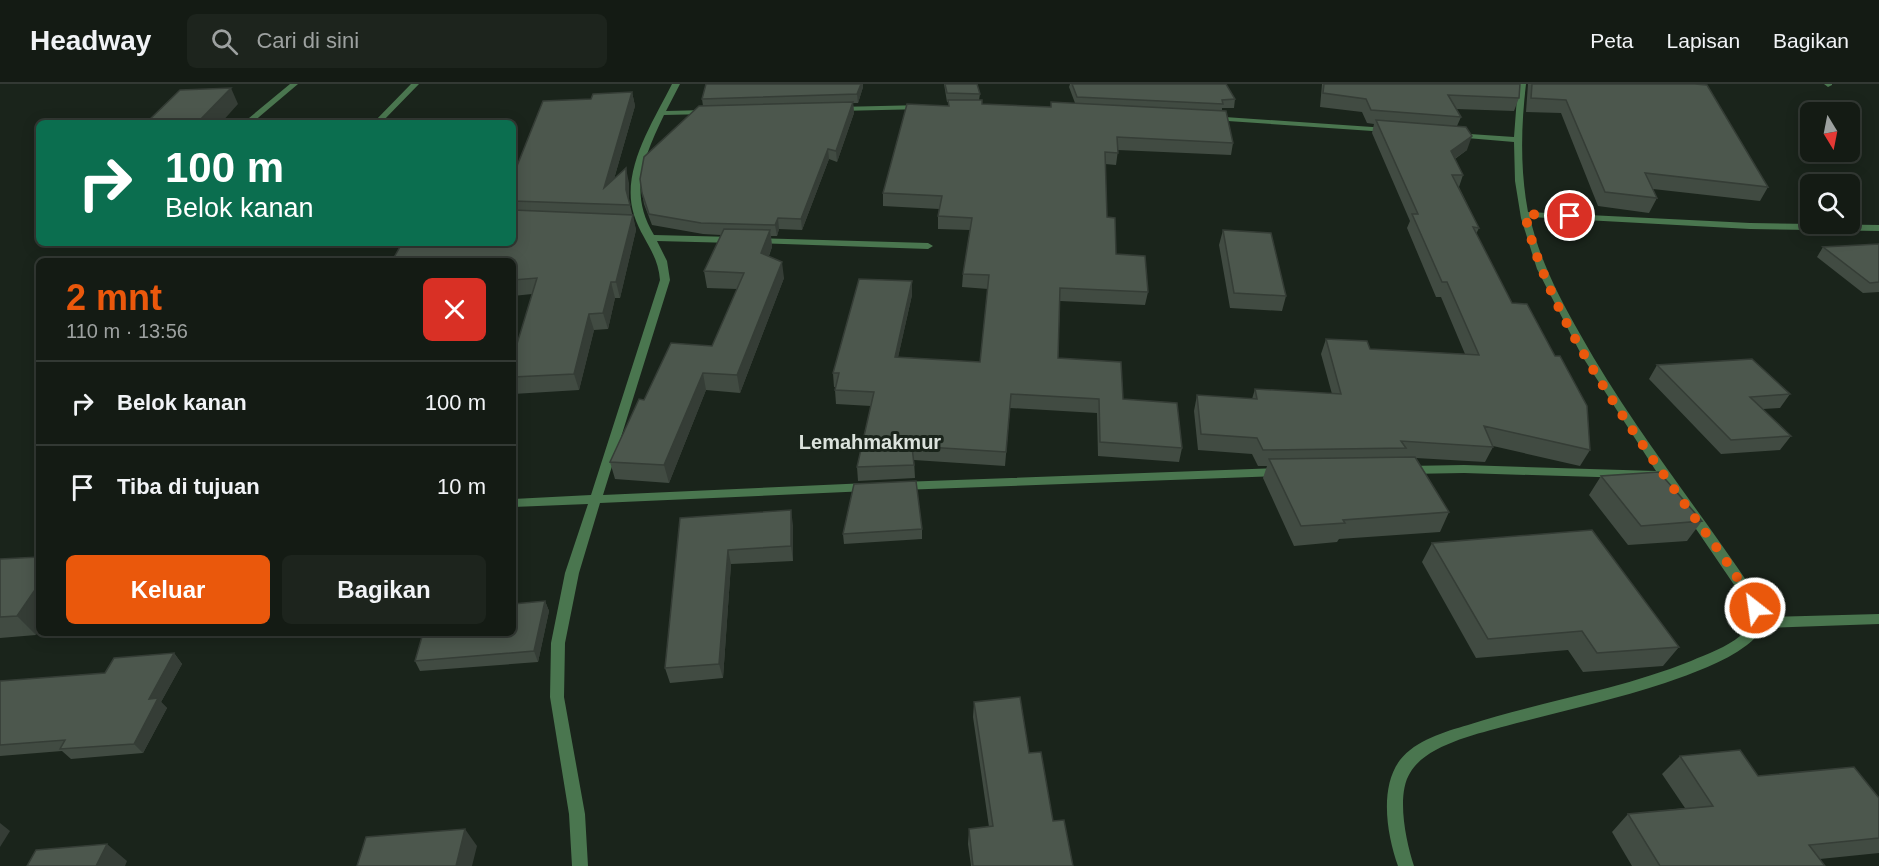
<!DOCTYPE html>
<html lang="id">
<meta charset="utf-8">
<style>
:root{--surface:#141b14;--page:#1d241d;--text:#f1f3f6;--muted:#9da1a0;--line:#333934;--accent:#ea580c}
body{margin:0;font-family:Arial,sans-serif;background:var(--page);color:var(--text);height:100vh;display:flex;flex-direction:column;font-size:22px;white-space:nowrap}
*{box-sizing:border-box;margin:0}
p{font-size:20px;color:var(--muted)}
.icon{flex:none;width:33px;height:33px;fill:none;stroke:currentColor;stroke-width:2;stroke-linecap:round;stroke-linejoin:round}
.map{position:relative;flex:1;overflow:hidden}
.drawer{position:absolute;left:36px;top:174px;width:480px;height:378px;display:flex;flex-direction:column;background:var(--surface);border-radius:9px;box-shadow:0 3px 15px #0003,0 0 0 2px var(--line)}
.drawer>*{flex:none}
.top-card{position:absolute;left:36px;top:36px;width:480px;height:126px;border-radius:9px;box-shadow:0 3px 15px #0003,0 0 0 2px var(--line);background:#0b6e4f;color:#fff;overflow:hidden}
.needle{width:39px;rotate:170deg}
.fabs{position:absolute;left:1800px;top:18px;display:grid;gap:12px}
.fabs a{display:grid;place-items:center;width:60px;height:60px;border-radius:9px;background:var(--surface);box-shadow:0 3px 15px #0003,0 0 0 2px var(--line);font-size:30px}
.pin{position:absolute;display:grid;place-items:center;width:51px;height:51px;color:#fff;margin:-26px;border:3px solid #fff;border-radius:50%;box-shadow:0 2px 6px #0007}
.me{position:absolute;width:66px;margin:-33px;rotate:330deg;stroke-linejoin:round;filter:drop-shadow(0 0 4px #0008)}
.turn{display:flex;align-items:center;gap:21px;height:126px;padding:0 30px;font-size:27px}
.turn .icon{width:78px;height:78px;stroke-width:2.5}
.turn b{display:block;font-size:42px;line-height:51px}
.round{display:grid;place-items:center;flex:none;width:63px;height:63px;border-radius:9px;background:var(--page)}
.summary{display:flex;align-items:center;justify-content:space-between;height:102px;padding:0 30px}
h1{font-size:36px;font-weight:800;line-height:45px;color:var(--accent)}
.button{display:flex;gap:12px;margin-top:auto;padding:12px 30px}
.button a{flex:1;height:69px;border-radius:9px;background:var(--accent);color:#fff;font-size:24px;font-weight:800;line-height:69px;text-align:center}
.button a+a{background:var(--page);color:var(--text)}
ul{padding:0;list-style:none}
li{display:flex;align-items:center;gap:18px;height:84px;padding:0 30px;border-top:2px solid var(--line)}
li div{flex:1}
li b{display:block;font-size:22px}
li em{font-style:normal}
header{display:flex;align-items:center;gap:36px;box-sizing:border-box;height:84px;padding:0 30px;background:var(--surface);border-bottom:2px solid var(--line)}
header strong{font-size:28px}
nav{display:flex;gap:33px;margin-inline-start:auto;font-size:21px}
.search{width:420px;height:54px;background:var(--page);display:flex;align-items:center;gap:15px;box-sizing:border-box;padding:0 21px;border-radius:9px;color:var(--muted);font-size:22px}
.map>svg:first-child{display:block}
</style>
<header>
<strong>Headway</strong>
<div class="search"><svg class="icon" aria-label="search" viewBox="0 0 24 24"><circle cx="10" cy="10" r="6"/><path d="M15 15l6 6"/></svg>Cari di sini</div>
<nav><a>Peta</a><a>Lapisan</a><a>Bagikan</a></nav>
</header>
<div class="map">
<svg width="1879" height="782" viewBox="0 0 1879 782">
<rect width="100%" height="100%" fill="#1a241b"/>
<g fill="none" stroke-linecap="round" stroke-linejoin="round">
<path fill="#4a764f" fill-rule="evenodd" d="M290 0H298L252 39H243Z
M411 0H419L381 39H373Z
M672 0H680L666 27 707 26 711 28 707 30 664 31C644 73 628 108 654 151L734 153 739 156 734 159 657 157 667 177 670 196 603 411 868 399 874 403 868 407 600 419 579 489 565 559 564 613 585 730 588 782H572L569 730 550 613 551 559 565 489 588 420 513 423V415L591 411 660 196C658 169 642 156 634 131 620 87 653 38 672 0Z
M1518 0H1526C1521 43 1520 85 1528 128L1750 139 1879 141V147L1750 145 1530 133C1539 175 1559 213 1580 250 1630 340 1695 420 1752 505L1764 533 1879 530V540L1763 544C1758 550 1753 557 1747 561 1723 579 1693 589 1665 599 1613 616 1559 628 1506 642 1477 650 1426 661 1410 689 1396 711 1406 758 1414 782H1398C1387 751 1379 704 1400 676 1416 656 1444 648 1468 641 1542 617 1619 606 1691 577 1707 570 1727 563 1740 552 1744 548 1748 542 1752 538L1741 511 1662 395 1464 389 1407 390 1401 386 1407 382 1464 381 1656 387 1582 272 1537 185 1521 134 1515 97 1514 58 1455 53 1451 51 1455 49 1514 53Z
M1824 0H1832V1L1828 3Z
M923 21H926V25L838 27 834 25 838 23Z
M1210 32 1387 44 1391 46 1387 48 1213 36 1209 34Z
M757 154 928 159 933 162 928 165 754 159V155Z
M1282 384 1288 388 1282 392 901 406 895 402 901 398Z"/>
</g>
<path fill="#414b42" d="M706 0H863V3L858 19H853L854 29 837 78 829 75 802 146 779 145 777 152H771L772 163 769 172 784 194 740 309 706 306 669 399 615 395 610 378 644 316 712 262 737 205 707 204 704 187 721 151 703 150 652 141 644 120 642 109 703 22 702 15Z
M944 0H977L980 10 979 16 982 20 1050 23 1075 19 1069 3 1070 0H1226L1235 15 1234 24H1222V27L1233 59 1231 71 1118 66 1116 81 1105 80 1107 133 1116 170 1148 208 1145 221 1060 217 1058 274 1123 315 1182 364 1179 378 1098 372 1097 329 1010 324 1005 382 914 376 915 394 858 397 857 383 871 322 836 320 835 306 836 303H834L833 289 912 197V211L898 273 980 278 988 205 962 203 963 190 970 146 938 145V132L939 125 883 122V109L948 22V18H947Z
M1322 0H1520L1519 14 1514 27 1456 25 1461 33 1457 42 1467 66 1455 75 1463 91 1459 103 1479 144 1476 150 1512 219 1590 366 1580 382 1493 362V363L1485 378 1416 374 1449 428 1440 448 1339 455 1337 458 1294 462 1263 394 1267 382H1258L1252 370 1198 366 1194 327 1197 311 1252 315 1255 305 1332 310 1321 270 1326 255 1370 265 1465 270 1441 213H1436L1407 144 1410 137 1372 49 1374 40 1367 39 1362 28 1320 23Z
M1528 0H1695L1768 103 1760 117 1653 105 1657 114 1649 129 1598 122 1561 29 1526 28Z
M632 8 635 22 614 95 629 99V117L636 146 620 214H615L608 245 594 246 579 306 513 310V273L532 210 513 212V92L591 15Z
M1223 146 1286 212 1282 227 1230 224 1219 161Z
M1879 160V208L1863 209 1817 173 1823 163Z
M1657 281 1790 310 1780 324 1763 325 1791 352 1780 366 1721 370 1649 295Z
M1601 392 1702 437 1687 457 1628 461 1589 411Z
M680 434 793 441V477L731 480 723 594 670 599 665 584Z
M922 445V455L844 460 843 450Z
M1432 459 1679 563 1663 582 1583 588 1568 566 1476 574 1422 478Z
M0 475 36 551 0 554Z
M545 517 549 527 538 578 420 587 415 577Z
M174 569 182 580 161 618 167 624 143 669 71 675 62 667 0 672V597L105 589Z
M974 618 1029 669 1053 737 1073 782H971L968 760 969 745 989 743 973 633Z
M1680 672 1758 692 1879 714V769L1820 775 1825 782H1632L1612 748 1628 730 1685 724 1662 690Z"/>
<path fill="#353d36" d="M861 0H863V3L858 19 857 10Z
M231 4 238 20 221 39H197Z
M632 8 635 22 607 119 604 104Z
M853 18 854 29 837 78 836 67Z
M1472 52 1467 66 1445 81 1451 67Z
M828 65 829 75 802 146 801 135Z
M626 84 629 99V121L626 106Z
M633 131 636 146 620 214 616 198Z
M778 134 779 145 777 152 775 141Z
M770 146 772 163 763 186 761 169Z
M782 178 784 194 740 309 737 291Z
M912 197V211L895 287V273Z
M611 198 615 214 608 245 603 229Z
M589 230 594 246 579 306 574 290Z
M703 289 706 306 669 399 664 381Z
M791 426 793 441V477L791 462Z
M513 465 516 472 513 483Z
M728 466 731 480 723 594 719 580Z
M39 500V547L36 551 17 532Z
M545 517 549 527 538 578 534 567Z
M174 569 182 580 161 618 167 624 143 669 134 660 149 615Z
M0 739 10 747 0 763Z
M465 745 477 762 472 782H456Z
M107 760 127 777 125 782H96Z"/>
<path fill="#4c574d" stroke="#353d36" stroke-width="1.5" d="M706 0H861L857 10 702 15Z
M945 0H977L980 10 947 9Z
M1072 0H1226L1235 15 1222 16 1223 20 1077 13Z
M1324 0H1520L1519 14 1448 11 1461 33 1371 26 1366 15 1323 9Z
M1532 0H1695L1707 1 1768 103 1645 89 1657 114 1605 108 1566 16 1531 14Z
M231 4 197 39H146L180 6Z
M632 8 604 104 626 84V106L630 121 513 117V92L543 17 591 15 593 10Z
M948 16H982V20L1051 23V18L1226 27 1233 59 1117 53 1118 69 1105 68 1107 133 1115 134 1116 170 1145 172 1148 208 1060 204 1058 274 1121 278 1123 315 1177 319 1182 364 1100 358 1099 315 1011 310 1006 368 912 362 914 381 857 383 874 308 835 306 839 289H833L859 195 912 197 895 273 980 278 989 191 963 190 972 134 938 132 942 112 883 109 907 20 949 22Z
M853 18 836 67 828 65 801 135 778 134 775 141 701 139 649 130 642 109 640 95 644 73 699 22Z
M1376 36 1466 43 1472 52 1451 67 1463 91H1452L1479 144 1473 143 1512 219 1527 220 1555 272H1560L1587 322 1590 366 1484 342 1493 363 1401 357 1406 364 1263 366 1257 354 1201 350 1197 311 1257 315 1255 305 1341 310 1326 255 1367 257 1370 265 1479 271 1447 198H1442L1412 130H1418Z
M513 126 633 131 616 198H611L603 229 589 230 574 290 513 293V273L537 194 513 196V177H392L401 161 432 159H513Z
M724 145 770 146 761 169 782 178 737 291 703 289 664 381 610 378 639 315 644 316 671 259 712 262 744 189 704 187Z
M1223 146 1271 149 1286 212 1234 209Z
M1879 160V198L1870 199 1823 163Z
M1752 275 1790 310 1750 313 1791 352 1731 356 1657 281Z
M1415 373 1449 428 1343 436 1345 439 1301 442 1269 375Z
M1659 388 1702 437 1641 442 1601 392Z
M916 397 922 445 843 450 854 400Z
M791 426V462L728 466 719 580 665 584 680 434Z
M1592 446 1679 563 1597 569 1582 547 1488 555 1432 459Z
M39 473V500L17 532 0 533V475Z
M545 517 534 567 415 577 423 549H513V520Z
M174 569 149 615 158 614 134 660 60 665 65 656 0 661V597L105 589 114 574Z
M1020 613 1029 669 1041 668 1053 737 1064 736 1073 782H973L969 745 993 742 974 618Z
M1740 666 1758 692 1854 683 1879 714V754L1809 761 1825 782H1660L1628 730 1713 722 1680 672Z
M465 745 456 782H357L366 753Z
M107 760 96 782H27L36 766Z"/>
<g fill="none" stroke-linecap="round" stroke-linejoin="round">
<path stroke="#ea580c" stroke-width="10" stroke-dasharray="0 18" d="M1570 132 1525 130C1546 231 1629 342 1689 426 1712 458 1737 489 1755 524"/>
</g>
<g text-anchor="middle" stroke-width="6" stroke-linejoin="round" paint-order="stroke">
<g font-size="20" font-weight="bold" fill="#dbe2dc" stroke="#1a241b">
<text x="870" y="365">Lemahmakmur</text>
</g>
</g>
</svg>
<div class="fabs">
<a><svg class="needle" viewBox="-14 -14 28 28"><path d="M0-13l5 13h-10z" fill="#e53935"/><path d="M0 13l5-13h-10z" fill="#9da1a0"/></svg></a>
<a><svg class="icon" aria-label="search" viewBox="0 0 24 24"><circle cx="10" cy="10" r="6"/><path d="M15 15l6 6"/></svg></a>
</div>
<div class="pin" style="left:1570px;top:132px;background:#d93025"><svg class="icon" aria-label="arrive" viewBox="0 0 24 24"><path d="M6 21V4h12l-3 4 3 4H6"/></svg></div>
<svg class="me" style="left:1755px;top:524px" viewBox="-20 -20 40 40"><circle r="17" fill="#ea580c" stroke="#fff" stroke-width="3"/><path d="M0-11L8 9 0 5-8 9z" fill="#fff"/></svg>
<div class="top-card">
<div class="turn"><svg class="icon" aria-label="right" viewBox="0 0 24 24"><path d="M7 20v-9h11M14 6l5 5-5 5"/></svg><div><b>100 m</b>Belok kanan</div></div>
</div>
<section class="drawer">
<div class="summary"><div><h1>2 mnt</h1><p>110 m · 13:56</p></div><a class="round" style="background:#d93025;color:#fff"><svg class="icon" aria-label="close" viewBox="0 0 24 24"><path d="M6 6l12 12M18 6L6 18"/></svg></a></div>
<ul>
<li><svg class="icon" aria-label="right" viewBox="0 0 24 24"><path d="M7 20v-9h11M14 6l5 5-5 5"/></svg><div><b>Belok kanan</b></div><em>100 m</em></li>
<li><svg class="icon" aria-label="arrive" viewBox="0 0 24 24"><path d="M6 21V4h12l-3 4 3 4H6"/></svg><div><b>Tiba di tujuan</b></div><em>10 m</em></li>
</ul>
<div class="button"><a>Keluar</a><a>Bagikan</a></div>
</section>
</div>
